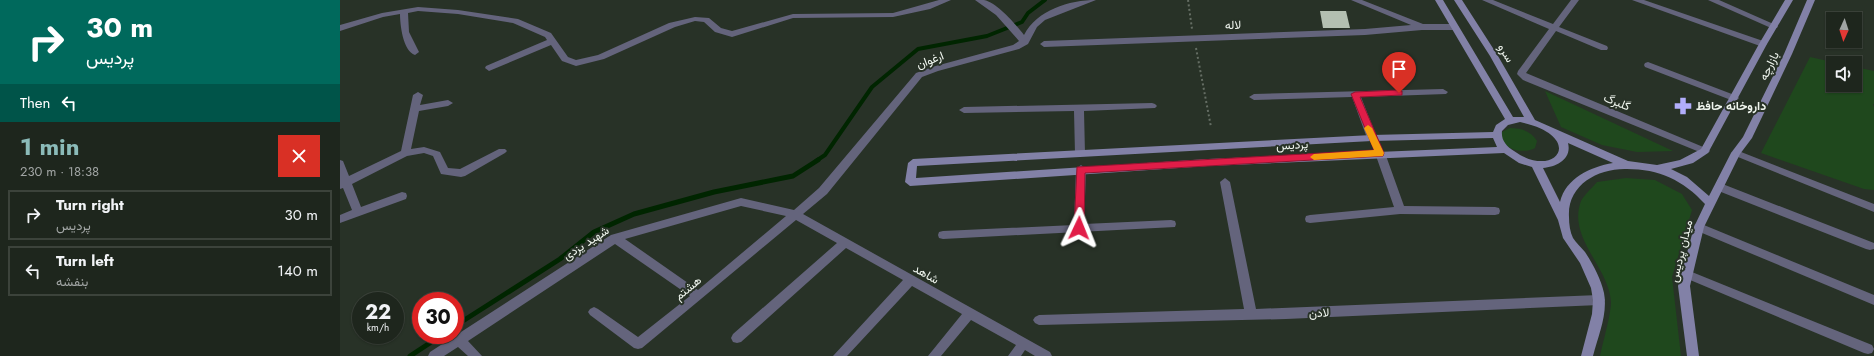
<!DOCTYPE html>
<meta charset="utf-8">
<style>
:root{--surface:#1e261d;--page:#2b322a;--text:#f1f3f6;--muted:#a1a5a4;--line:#3c433b;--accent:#8bbbb9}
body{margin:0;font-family:Jost,Vazirmatn,sans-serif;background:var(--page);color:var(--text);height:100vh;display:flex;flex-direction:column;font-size:15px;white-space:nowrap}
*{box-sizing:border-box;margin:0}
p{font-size:13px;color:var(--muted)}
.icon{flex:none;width:22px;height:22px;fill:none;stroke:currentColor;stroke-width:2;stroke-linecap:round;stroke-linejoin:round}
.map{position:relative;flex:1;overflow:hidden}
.details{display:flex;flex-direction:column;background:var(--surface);width:340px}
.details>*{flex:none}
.guide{background:#00695c;color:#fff;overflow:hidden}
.needle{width:26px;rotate:183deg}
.buttons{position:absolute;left:1486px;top:12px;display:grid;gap:8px}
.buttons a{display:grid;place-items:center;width:36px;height:36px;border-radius:0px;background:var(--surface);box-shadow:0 1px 3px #0004,0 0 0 1px var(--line);font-size:20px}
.speed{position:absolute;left:12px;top:292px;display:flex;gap:8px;font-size:20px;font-weight:700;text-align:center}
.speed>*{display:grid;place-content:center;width:52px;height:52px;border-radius:50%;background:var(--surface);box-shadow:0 1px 3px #0004,0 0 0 1px var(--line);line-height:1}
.speed small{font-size:10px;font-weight:400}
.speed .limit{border:6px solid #d22;background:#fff;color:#111}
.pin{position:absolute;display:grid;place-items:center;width:34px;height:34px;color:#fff;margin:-41px -17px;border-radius:50% 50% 50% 0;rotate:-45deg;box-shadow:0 0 4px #0007}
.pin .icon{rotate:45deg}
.me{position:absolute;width:44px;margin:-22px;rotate:2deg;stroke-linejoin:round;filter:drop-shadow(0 0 3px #0008)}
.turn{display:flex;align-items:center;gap:14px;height:84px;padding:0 20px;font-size:18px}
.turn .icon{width:52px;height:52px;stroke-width:2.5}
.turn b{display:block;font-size:28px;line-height:34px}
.then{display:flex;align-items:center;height:38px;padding:0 20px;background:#0003;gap:8px;font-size:15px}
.round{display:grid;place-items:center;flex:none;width:42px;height:42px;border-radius:0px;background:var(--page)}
.summary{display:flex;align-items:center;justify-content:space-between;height:68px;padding:0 20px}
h1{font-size:24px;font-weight:700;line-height:30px;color:var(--accent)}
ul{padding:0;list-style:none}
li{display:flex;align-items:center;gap:12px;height:50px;margin:0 8px 6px;padding:0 12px;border:2px solid var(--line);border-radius:0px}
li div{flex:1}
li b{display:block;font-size:15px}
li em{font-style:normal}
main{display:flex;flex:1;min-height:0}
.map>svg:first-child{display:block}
</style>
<main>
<section class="details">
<div class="guide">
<div class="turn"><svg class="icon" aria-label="right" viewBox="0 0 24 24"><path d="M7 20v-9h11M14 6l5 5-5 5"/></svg><div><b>30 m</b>پردیس</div></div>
<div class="then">Then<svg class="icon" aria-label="left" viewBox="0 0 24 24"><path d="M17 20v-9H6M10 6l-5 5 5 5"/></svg></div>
</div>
<div class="summary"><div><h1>1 min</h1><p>230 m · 18:38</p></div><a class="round" style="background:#d93025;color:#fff"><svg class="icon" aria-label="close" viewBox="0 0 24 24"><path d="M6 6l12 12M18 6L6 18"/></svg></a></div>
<ul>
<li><svg class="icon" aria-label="right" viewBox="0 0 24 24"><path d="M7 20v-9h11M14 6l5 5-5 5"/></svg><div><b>Turn right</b><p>پردیس</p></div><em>30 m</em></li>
<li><svg class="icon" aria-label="left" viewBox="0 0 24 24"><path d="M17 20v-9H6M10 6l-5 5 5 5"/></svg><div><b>Turn left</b><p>بنفشه</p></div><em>140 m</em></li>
</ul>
</section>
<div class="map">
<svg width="1534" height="356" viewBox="0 0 1534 356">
<rect width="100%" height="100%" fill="#283227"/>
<path fill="#1f481d" d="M1470 57 1497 63H1493V85H1515V67L1534 71V104H1533L1534 107V190L1524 189 1421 153Z
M1205 91 1333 151 1297 152 1262 145 1221 127Z
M1170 128C1181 128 1191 131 1197 141L1195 148C1184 155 1158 149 1162 132Z
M1286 178 1315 180 1342 194 1352 210 1332 277 1341 356H1260C1263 342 1271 314 1271 302 1269 267 1227 238 1241 201 1244 195 1252 188 1257 182Z"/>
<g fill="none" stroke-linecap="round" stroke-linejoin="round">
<path stroke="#002500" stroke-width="4" d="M476 161 485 155 532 87 578 49 647 36 682 22 688 13 705 0"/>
<path stroke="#002500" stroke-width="5" d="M115 326 220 259 254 232 294 214 374 192 453 176 478 160
M70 356 102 335"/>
</g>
<path fill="#b3bfb1" d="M980 11H1006L1010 28H983Z"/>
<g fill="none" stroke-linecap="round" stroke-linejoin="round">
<path stroke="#656e64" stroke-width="2" stroke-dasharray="2 2.5" stroke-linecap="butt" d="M848 0 852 29
M856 48 871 127"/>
<path fill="#64647c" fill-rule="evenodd" d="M599 0H611L590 9 553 17 453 18 392 37 375 32 364 22 355 21 335 27 264 59 236 66 222 61 211 45 149 71 145 68 146 66 207 40 205 37 173 23 118 14 78 11 68 13 69 32 79 52 75 55C63 51 60 25 60 14L43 17 0 31V25L42 13 78 7 118 10 178 19 211 33 228 57 236 60 258 55 329 23 355 17 369 18 381 28 392 31 453 14 553 13Z
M635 0C638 0 642 0 644 0 658 3 676 25 684 35 697 10 729 0 756 0L705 20 697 27 688 44 679 49 598 71 582 77 487 194 463 214 710 352 712 356H695L685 350 681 356H668L676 345 631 320 601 356H588L622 314 572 286 507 356H493L563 280 506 248 401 342 397 343 393 342 391 338 393 334 497 243 456 220 302 348 298 349 294 348 250 315 248 312 250 309 254 307 258 309 298 337 350 296 275 244 128 341 142 356H128L118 347 104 356H88L90 352 271 235 401 198 454 210 479 188 576 73 592 67 673 45 679 41 656 15ZM401 206 446 216 358 290 285 239Z
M1011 0H1022L1083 24H1115L1119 27 1115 30H1082L1025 35 704 47 700 44 704 41 1025 29 1071 25Z
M1142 0H1153L1213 24 1231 0H1239L1219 27 1267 46 1268 48 1267 50H1261L1216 31 1186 73 1368 149 1370 151 1368 153H1362L1183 80 1177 74 1178 71 1209 29Z
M1292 0H1304L1426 42 1427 44 1423 47 1420 46Z
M1368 0H1379L1438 26 1437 28H1431Z
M1308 62 1397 96 1399 98 1397 100H1391L1305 67 1304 65 1305 63Z
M1103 89 1108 92 1106 94 1021 97 1037 138 1032 141 1027 138 1012 97 914 100 909 97 914 94Z
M78 92 83 95 80 105 108 100 113 103 108 106 79 111 71 149 84 147 100 152 108 168 120 169 159 149H165L167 151 165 153 125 176 121 177 101 174 93 156 84 153 67 156 12 184 21 207 62 192 66 193 67 196 66 199 0 223V215L12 210 3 188 0 189V160L3 161 9 176 61 151 73 95Z
M812 103 815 104 817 106 815 108 744 111 745 154 740 157 735 154 734 111 624 113 619 110 624 107Z
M1040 150 1045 153 1064 206 1155 207 1159 208 1160 211 1159 214 1155 215 1060 214 970 223 966 222 965 219 966 216 970 215 1054 207 1035 153Z
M1396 150 1534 204V212L1393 155 1391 153Z
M741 165 746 169 744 224 831 220 835 221 836 224 835 227 603 239 599 238 598 235 599 232 603 231 734 225 736 169Z
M885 178 890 182 916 309 1259 295 1263 297 1265 300 1263 303 1259 305 946 319 699 325 695 323 693 320 695 317 699 315 904 309 880 182Z
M1380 183 1534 243V249L1530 250 1526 249 1376 190 1375 187 1376 184Z
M1359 223 1534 295V305L1355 230 1354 227 1355 224Z
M1347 270 1532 345 1534 349 1532 353 1528 354 1524 353 1343 277 1341 274 1343 271Z"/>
<path fill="#8281a7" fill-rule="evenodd" d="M1095 0H1103L1173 117H1184L1150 56 1114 0H1122L1158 56 1195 120 1288 161 1317 165 1340 160 1361 149 1419 44 1445 0H1453L1427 44 1368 153 1353 163 1331 169 1347 177 1369 196 1391 153 1403 137 1444 54 1467 0H1475L1452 54 1412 138 1400 154 1364 227 1350 286 1359 356H1347L1338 286 1354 227 1365 204C1343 180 1319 169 1287 169 1258 168 1227 185 1229 217 1229 224 1230 232 1233 238 1236 243 1241 247 1245 252 1253 264 1261 279 1264 293 1268 314 1258 336 1253 356H1241L1252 314 1253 300 1251 288 1240 263 1223 238 1218 220 1192 167 1179 163 1164 153 868 166 570 186 565 182 568 163 573 159 1032 135 1153 132 1156 125 1165 119ZM1180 122C1247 136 1216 181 1174 151 1166 146 1161 140 1162 131L1168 125ZM1153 138 1157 147 868 159 576 178 577 166 1032 141ZM1228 143 1273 163C1250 167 1226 178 1220 202L1203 168C1217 167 1232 159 1228 143Z"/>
</g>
<path fill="#e11d48" stroke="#92132f" d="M1059 90 1062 91V95L1020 97 1044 153 1043 156 745 173 744 228 739 232 734 228 737 167 1034 150 1011 94 1015 92Z"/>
<path fill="#f59e0b" d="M1028 125 1032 128 1044 153 1043 156 974 160 970 157 974 154 1034 150 1024 128Z"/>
<defs>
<g id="pharmacy-bare" transform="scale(1.38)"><path d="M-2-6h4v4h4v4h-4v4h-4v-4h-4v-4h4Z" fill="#b1adfa" stroke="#283227" stroke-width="2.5" paint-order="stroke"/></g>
</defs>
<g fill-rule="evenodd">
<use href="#pharmacy-bare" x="1343" y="106"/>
</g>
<g text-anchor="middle" stroke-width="4" stroke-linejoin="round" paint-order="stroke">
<g font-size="12" fill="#f0f6ef" stroke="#283227">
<text transform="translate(893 25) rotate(-2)" y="4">لاله</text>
<text transform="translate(1166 53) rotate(59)" y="4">سرو</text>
<text transform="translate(590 60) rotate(-21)" y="4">ارغوان</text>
<text transform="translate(1429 66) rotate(-64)" y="4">بازارچه</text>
<text transform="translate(1277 102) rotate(22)" y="4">گلبرگ</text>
<text transform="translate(952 145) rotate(-3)" y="4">پردیس</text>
<text transform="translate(246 243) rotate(-33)" y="4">شهید یزدی</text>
<text transform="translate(1341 251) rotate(-76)" y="4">میدان پردیس</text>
<text transform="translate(586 274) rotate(30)" y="4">شاهد</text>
<text transform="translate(348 288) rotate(-39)" y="4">هشتم</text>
<text transform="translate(979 313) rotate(-3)" y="4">لادن</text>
</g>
<g font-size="12" font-weight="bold" fill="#f0f6ef" stroke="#283227" text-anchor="start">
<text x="1356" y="110">داروخانه حافظ</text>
</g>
</g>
</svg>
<div class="buttons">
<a><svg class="needle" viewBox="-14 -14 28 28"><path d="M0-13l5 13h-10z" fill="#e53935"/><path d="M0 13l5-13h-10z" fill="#a1a5a4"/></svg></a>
<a><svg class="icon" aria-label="sound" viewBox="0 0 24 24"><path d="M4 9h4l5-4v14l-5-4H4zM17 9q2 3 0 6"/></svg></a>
</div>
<div class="speed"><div>22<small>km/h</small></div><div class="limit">30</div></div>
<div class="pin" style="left:1059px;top:93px;background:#d93025"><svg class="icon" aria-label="arrive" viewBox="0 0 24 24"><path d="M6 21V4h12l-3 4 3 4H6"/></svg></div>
<svg class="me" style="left:739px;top:228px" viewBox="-20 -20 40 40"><path d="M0-17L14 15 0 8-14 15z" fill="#e11d48" stroke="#fff" stroke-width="4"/></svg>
</div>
</main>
